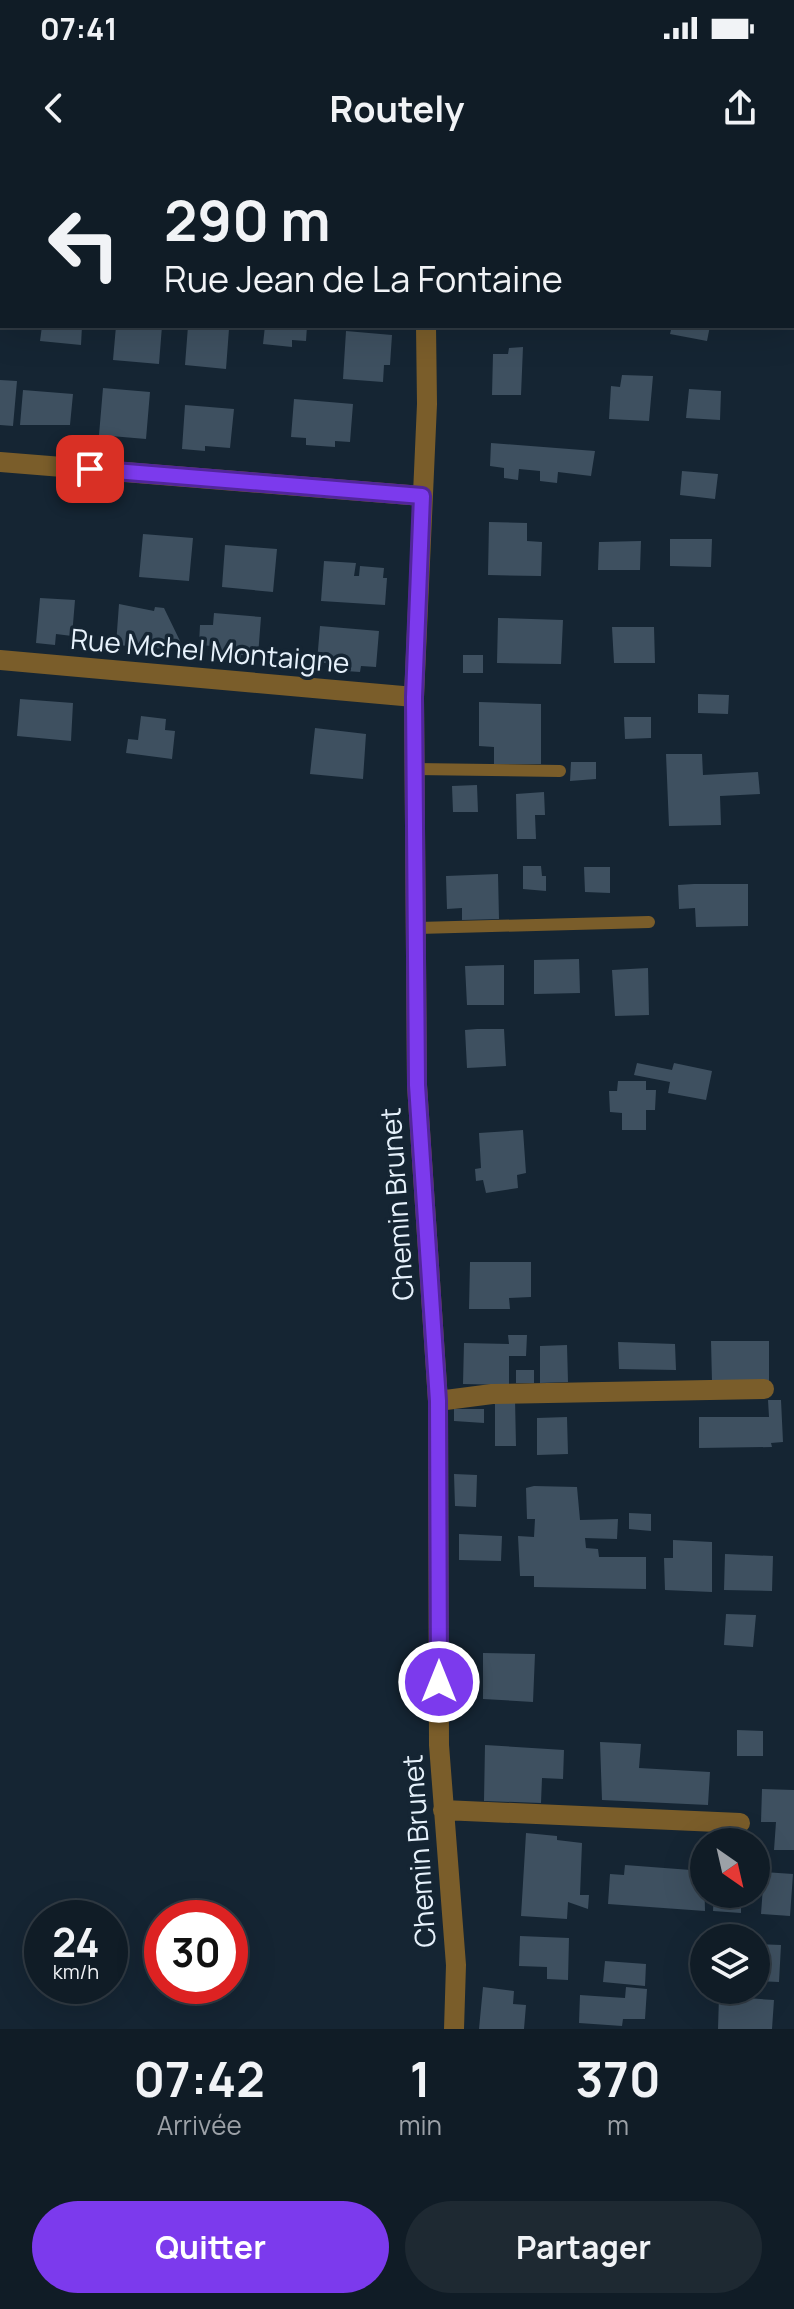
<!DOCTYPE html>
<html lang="fr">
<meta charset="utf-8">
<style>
:root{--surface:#101c26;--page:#1e2932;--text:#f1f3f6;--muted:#9ca1a7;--line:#303a43;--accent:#7c3aed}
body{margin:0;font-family:Manrope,sans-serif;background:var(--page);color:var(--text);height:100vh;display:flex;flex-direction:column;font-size:30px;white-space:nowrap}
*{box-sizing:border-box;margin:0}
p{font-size:26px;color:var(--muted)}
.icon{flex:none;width:44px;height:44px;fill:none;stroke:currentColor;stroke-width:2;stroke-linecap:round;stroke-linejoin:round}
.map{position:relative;height:1869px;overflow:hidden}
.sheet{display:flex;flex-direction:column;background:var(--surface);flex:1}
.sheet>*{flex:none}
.banner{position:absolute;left:0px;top:0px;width:794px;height:168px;box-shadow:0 8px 32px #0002,0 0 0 2px var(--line);background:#101c26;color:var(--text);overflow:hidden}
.needle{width:52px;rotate:146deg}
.controls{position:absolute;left:690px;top:1668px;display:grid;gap:16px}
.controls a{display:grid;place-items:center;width:80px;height:80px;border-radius:50%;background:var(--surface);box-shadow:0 8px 32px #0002,0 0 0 2px var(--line);font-size:40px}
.speed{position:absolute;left:24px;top:1740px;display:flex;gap:16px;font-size:40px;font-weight:700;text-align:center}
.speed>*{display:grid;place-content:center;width:104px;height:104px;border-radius:50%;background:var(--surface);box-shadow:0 8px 32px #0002,0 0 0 2px var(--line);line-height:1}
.speed small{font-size:20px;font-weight:400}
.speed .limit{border:12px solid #d22;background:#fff;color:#111}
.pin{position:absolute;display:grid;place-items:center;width:68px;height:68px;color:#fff;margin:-34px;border-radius:16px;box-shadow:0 4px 12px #0006}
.me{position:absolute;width:88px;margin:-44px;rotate:0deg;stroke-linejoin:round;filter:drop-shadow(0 0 6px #0008)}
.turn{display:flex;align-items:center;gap:28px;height:168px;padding:0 32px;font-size:36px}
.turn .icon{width:104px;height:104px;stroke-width:2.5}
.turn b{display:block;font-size:56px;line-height:68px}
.eta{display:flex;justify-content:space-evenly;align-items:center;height:136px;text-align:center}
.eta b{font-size:48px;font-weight:700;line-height:56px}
.cta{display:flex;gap:16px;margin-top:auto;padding:16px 32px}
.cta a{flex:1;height:92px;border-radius:48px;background:var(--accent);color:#fff;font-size:32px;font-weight:700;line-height:92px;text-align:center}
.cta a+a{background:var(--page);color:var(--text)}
.status{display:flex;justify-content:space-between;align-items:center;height:56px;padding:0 40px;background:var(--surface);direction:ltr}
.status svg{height:22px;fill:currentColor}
header{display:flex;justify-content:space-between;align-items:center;height:104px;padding:0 32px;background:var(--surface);font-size:36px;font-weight:700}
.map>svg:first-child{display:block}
</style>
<div class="status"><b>07:41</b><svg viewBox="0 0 49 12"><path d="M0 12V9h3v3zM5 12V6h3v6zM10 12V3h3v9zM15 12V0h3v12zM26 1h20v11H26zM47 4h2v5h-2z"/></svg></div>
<header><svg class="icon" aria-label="back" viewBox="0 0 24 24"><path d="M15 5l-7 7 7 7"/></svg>Routely<svg class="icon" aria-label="share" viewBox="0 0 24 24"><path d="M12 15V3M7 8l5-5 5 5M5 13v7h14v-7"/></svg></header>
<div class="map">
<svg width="794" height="1869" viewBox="0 0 794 1869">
<rect width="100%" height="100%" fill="#152533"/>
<path fill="#3e5060" d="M42 166H82L81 185 40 181Z
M116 166H162L159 204 113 200Z
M188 166 229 169 226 209 185 205Z
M265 166H307L306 181 292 180V187L263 184Z
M672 166H710L707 181 670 174Z
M346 171 392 175 390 205H384L383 222 343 219Z
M523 187 521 235H492L493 194H508L509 188Z
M622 215 653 216 649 261 609 259 611 226 620 227Z
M0 220 17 221 13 266 0 265Z
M103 228 150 232 146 279 99 275Z
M689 229 721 231 720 260 686 258Z
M23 230 73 234 70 265H20Z
M294 239 353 244 350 282 335 281V287L306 285V278L291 277Z
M185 245 234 249 230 288 205 286V291L182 289Z
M491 283 595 291 591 316 558 312 557 323 540 321V311L519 309 518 320 504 318V308L490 306Z
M682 311 718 314 715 339 680 335Z
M489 362 527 363V381L542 382 541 416 488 415Z
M143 374 193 378 189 421 139 417Z
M670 379H712L711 407 670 406Z
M641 381 640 410H598L599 382Z
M225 385 277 389 273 432 222 427Z
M324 401 356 403 354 416H359L360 406 384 408 383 418H387L385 445 321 441Z
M40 438 75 440 72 476 56 474 55 485 36 483Z
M119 444 154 451 155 447 164 448 181 483 168 489 116 485Z
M214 453 261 457 258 496 241 495V501L224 500 225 493 212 492V486L199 485 200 465H213Z
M498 458 563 460 561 504 497 503Z
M320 466 379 471 376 507 361 506 360 512 331 510 332 504 317 502Z
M612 467H654L655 503H614Z
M463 495H483V513H463Z
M698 534 729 535 728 554 698 553Z
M20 539 73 543 71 581 17 576Z
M479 542 541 544V604H494V587L479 586Z
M141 556 166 559 165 570 175 571 172 599 126 593 128 579 138 580Z
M624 557H651V578L625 579Z
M315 568 366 574 363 619 310 614Z
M666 594H702L703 615 758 612 760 634 720 636 721 665 669 666Z
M571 602H596V619L570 621Z
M477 625 478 652H453L452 626Z
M544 632 545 655H535L536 679H517L516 634Z
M523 706H541L542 716H546V731L523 729Z
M584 707H610V733L585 732Z
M498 714 499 759 462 760V748L447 749 446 716Z
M694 724H748V766L696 767 695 748 679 749 678 725Z
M579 799 580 833 534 834V800Z
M504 805V845H467L465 806Z
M648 808 649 855 615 856 612 810Z
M477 869H504L506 906 467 908 465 870Z
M637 903 672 910 674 903 712 911 706 940 668 933 670 922 634 915Z
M618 921H646V930H656L655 950H646V970H622V953L610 952 609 931H617Z
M523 970 526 1013 517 1015 518 1028 486 1033 483 1020 476 1021 475 1009 481 1008 479 973Z
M470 1102H531V1137L509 1138 510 1149H469Z
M508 1175H527L526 1196H509V1225L463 1224 464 1183 509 1184Z
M711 1181H769V1222H712Z
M618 1182 675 1184 676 1210 619 1209Z
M567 1185 568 1222 540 1223V1186Z
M516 1210H534V1223H516Z
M495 1239H515L516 1286H495Z
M768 1240H781L783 1282 771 1283 772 1287 699 1288V1257H769Z
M454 1249H484V1263L454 1261Z
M567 1257 568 1294 537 1295V1258Z
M454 1314 477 1315 476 1347 455 1346Z
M534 1326 577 1327 580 1360 618 1359 617 1379 585 1378 586 1388 598 1389 599 1397H646V1429L534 1427V1416H520L518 1376 534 1377 535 1359H527L526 1328Z
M629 1353 651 1354V1371L629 1369Z
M459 1374 502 1376 501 1401 459 1400Z
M673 1380 712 1382V1432L665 1430 664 1398H673Z
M725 1394 773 1396 772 1431 724 1430Z
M726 1454 756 1455 753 1487 724 1485Z
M483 1493 535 1494 533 1542 483 1539Z
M737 1570 763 1571V1596H737Z
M600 1582 641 1584 639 1608 710 1612 708 1645 602 1640Z
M485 1585 564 1590 563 1619 542 1618 541 1643 484 1641Z
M762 1629 794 1630V1690H774L776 1662H761Z
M526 1673 557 1676V1680L582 1683 580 1735H589L588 1749 568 1742 567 1759 521 1756Z
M625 1705 704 1711 705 1751 608 1744 610 1714 624 1715Z
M764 1712 793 1714 790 1756 761 1754Z
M714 1734H756L755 1740 741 1739V1753L713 1751Z
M520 1776 569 1778 568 1820 547 1819V1807L519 1806Z
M756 1784 781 1785 779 1822 756 1821Z
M702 1795H704V1818H700Z
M605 1801 646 1804 645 1826 603 1822Z
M483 1827 514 1831 513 1844 526 1845 524 1869H479Z
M626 1827 647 1829 645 1859H623L622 1866 579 1863 580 1835 625 1838Z
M719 1836 774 1840 772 1869H718Z"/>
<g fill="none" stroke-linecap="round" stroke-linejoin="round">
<path stroke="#7a5d2a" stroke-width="12" d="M415 609 560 611
M418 768 649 762"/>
<path stroke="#7a5d2a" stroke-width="20" d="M422 0 423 2
M0 80H2
M426 166 427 244 414 537 417 925 438 1241 439 1585 456 1805 454 1869
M0 302 422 336
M0 500 414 537
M438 1241 492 1234 764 1229
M443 1650 740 1663"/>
</g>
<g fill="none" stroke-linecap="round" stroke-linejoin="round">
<g stroke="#51269a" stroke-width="20">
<path id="route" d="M90 309 422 336 414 537 417 925 438 1241 439 1522"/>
</g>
<use href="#route" stroke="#7c3aed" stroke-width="14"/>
</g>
<g text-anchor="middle" stroke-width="7" stroke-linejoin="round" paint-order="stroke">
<g font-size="28" fill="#e6f1fb" stroke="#152533">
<text transform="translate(210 491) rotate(5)" y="10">Rue Mchel Montaigne</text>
<text transform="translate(397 1044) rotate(-94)" y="10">Chemin Brunet</text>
<text transform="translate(419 1691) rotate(-94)" y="10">Chemin Brunet</text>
</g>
</g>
</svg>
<div class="controls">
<a><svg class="needle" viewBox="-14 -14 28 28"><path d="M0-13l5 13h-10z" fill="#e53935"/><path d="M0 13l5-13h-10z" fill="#9ca1a7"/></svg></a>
<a><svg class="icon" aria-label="layers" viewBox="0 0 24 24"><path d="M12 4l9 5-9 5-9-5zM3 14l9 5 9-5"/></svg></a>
</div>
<div class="speed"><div>24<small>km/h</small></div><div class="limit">30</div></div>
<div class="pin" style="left:90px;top:309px;background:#d93025"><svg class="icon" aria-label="arrive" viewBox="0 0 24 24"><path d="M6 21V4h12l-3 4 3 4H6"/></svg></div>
<svg class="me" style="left:439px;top:1522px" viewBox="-20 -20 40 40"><circle r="17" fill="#7c3aed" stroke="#fff" stroke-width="3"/><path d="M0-11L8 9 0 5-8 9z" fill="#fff"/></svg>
<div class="banner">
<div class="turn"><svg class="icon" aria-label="left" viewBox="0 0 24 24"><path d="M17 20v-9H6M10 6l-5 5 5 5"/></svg><div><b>290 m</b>Rue Jean de La Fontaine</div></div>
</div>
</div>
<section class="sheet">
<div class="eta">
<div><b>07:42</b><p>Arrivée</p></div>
<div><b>1</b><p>min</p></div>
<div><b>370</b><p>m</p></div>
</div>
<div class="cta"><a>Quitter</a><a>Partager</a></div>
</section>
